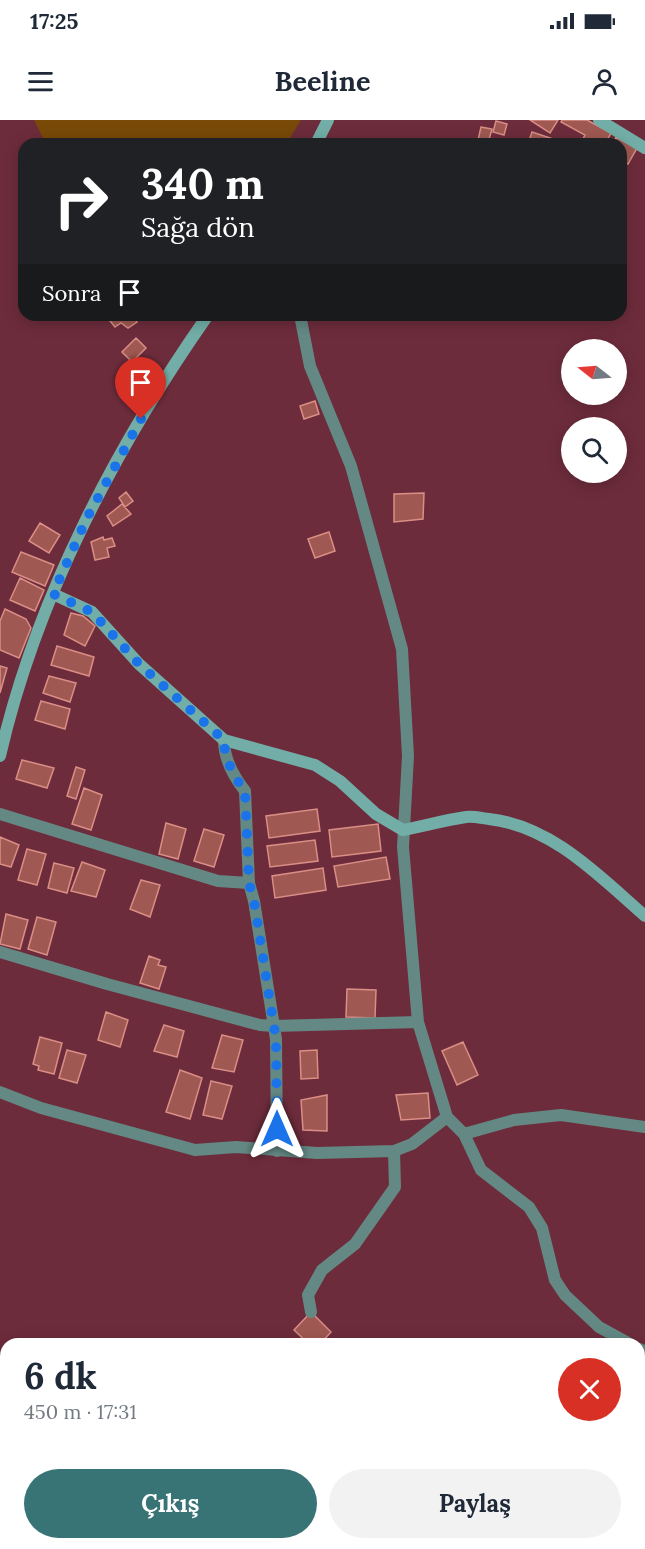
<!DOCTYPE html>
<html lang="tr">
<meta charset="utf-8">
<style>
:root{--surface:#fff;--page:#f2f2f3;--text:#1f2937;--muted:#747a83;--accent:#387376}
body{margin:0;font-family:Lora,serif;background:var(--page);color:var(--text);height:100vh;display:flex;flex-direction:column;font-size:22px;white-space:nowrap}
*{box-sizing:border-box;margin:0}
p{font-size:20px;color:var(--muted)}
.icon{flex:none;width:33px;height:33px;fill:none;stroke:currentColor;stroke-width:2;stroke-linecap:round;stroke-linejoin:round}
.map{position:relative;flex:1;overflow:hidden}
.drawer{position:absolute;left:0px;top:1218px;width:645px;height:212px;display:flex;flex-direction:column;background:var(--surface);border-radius:18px 18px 0 0;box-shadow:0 3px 15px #0003}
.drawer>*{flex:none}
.guide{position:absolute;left:18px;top:18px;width:609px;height:183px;border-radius:18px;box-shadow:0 3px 15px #0003;background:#202124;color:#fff;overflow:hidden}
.needle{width:39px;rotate:287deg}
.fabs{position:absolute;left:561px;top:219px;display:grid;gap:12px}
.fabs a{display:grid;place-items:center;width:66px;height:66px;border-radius:50%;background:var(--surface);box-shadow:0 3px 15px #0003;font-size:30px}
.pin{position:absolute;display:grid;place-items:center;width:51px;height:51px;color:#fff;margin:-62px -26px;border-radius:50% 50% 50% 0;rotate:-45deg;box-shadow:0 0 6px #0007}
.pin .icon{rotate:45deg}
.me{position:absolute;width:66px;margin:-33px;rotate:0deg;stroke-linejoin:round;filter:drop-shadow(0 0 4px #0008)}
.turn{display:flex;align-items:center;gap:21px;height:126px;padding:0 24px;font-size:27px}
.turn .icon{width:78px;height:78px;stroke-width:2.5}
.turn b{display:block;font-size:42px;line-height:51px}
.then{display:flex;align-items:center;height:57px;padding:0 24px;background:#0003;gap:12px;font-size:22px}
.round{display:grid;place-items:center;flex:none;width:63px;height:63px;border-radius:32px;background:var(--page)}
.headline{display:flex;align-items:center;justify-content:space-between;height:102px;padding:0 24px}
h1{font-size:36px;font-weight:700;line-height:45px}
.button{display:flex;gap:12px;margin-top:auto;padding:12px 24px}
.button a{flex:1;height:69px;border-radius:36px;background:var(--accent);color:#fff;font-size:24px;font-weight:700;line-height:69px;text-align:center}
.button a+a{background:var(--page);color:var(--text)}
.status{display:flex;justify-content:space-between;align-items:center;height:42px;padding:0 30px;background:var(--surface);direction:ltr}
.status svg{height:16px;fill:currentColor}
header{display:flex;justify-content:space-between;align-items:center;height:78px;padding:0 24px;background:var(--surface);font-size:27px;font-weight:700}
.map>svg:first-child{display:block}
</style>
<div class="status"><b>17:25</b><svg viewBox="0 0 49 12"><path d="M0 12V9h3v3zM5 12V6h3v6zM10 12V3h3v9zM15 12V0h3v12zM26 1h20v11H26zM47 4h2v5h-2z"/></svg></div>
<header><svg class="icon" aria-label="menu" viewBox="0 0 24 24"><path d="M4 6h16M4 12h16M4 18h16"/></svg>Beeline<svg class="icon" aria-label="person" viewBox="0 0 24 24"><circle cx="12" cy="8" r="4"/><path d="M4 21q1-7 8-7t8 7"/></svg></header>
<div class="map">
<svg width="645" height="1429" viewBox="0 0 645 1429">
<rect width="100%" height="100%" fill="#6d2c3c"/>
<path fill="#794a07" d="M34 0H301L286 24H46Z"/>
<path fill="#9f5952" stroke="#da8e85" stroke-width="1.5" d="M530 0H558L550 13Z
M562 0H587L611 13 605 24H580L585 15 561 2Z
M496 1 507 4 504 15 493 12Z
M481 7 492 9 488 23 478 20Z
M532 12 562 22 561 24H528Z
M616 17 637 28 628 44 621 41V24H613Z
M108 195H132L137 202 128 208 121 203 115 207 106 196Z
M136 218 146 228 132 242 122 232Z
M315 281 319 294 304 299 300 286Z
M126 372 133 381 125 387 119 378Z
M424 373 423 399 394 402V374Z
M122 384 131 394 113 406 107 396Z
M40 403 60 415 49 433 29 421Z
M329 412 335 431 315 438 308 419Z
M103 417 104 420 112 418 115 426 107 428 109 437 95 440 91 422Z
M21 432 54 445 45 466 12 452Z
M20 458 44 470 35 491 10 480Z
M5 489 26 499 31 508 19 538 0 530V501Z
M71 493 83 496 95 506 85 526 64 515Z
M57 526 94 537 89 556 51 545Z
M0 546 7 548 0 573Z
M49 556 76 563 70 582 43 573Z
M41 581 70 589 65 609 35 600Z
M22 640 54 648 47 668 16 659Z
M76 647 85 650 76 679 67 676Z
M84 668 102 675 91 710 72 704Z
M317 689 320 711 269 718 266 696Z
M166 703 186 709 178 739 159 734Z
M378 704 381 731 332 737 329 710Z
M204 709 224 715 214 747 194 741Z
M0 717 19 725 11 747 0 744Z
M315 720 318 741 270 747 267 726Z
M27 729 46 734 37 765 18 760Z
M386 737 390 759 338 767 334 746Z
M82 742 105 750 96 777 71 771Z
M54 743 74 748 67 773 48 768Z
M323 748 326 770 275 778 272 756Z
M141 760 160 765 150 797 130 789Z
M6 794 28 800 20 829 0 824Z
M37 797 56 802 47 835 28 829Z
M149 836 160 840 158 845 166 847 159 869 140 863Z
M347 869 376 870 375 898 346 897Z
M106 892 128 900 120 927 98 920Z
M164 905 184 911 177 937 154 931Z
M222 915 243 920 234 952 212 948Z
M40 917 62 923 54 954 38 950 39 946 33 944Z
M463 922 478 955 457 965 442 931Z
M67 930 86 935 77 963 59 958Z
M317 930 318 958 301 959 300 931Z
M180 950 202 958 190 999 166 992Z
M211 961 232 966 222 999 203 995Z
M428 973 430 998 401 1000 396 975Z
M327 975V1011L303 1010 301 980Z
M311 1192 331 1212 320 1224H309L294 1210Z"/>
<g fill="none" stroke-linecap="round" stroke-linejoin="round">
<path stroke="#648984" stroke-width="12" d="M300 195 310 246 351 346 402 529 408 636 403 727 418 902 447 997 464 1014 481 1050 529 1087 542 1108 555 1160 565 1175 599 1207 630 1224
M224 620C224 638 234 657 245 671L249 763 254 781 276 919 277 1031
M0 694 218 761 249 763
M0 832 107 864 260 905 274 906 418 902
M0 972 41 988 195 1030 236 1027 317 1033 394 1031 412 1024 447 997
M464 1014 514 1000 561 995 645 1007
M311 1192 308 1175 322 1150 355 1124 395 1067 394 1031
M639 1229 645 1231
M0 1341H6
M639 1407 645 1409"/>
<path stroke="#72aea7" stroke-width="12" d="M599 0 645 28
M316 24 328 0
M53 474 92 492 139 544 224 620 315 645 340 661 376 694 403 710C424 706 445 700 466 697 473 696 481 698 489 699 552 706 599 756 645 796
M0 636C36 479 116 326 208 195"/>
</g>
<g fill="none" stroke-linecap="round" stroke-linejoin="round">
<path stroke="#1a73e8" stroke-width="10" stroke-dasharray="0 18" d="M141 299 87 398 53 474 92 492 139 544 224 620C224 638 234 657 245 671L249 763 254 781 276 919 277 1009"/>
</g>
</svg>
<div class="fabs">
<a><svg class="needle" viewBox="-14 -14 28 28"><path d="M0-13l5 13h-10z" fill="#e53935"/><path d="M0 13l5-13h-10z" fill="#747a83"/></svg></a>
<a><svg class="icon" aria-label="search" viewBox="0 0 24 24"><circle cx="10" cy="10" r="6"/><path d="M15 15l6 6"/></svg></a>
</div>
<div class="pin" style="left:141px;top:299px;background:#d93025"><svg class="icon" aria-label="arrive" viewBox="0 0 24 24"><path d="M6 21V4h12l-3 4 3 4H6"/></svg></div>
<svg class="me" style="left:277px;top:1009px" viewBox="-20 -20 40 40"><path d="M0-17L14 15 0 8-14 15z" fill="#1a73e8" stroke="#fff" stroke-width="4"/></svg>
<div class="guide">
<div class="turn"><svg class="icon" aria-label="right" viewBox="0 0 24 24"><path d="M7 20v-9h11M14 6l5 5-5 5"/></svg><div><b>340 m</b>Sağa dön</div></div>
<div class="then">Sonra<svg class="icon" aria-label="arrive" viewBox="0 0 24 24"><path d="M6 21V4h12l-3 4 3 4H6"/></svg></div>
</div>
<section class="drawer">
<div class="headline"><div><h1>6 dk</h1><p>450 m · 17:31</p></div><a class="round" style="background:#d93025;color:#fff"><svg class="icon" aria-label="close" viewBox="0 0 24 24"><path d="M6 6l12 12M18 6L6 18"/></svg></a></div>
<div class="button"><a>Çıkış</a><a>Paylaş</a></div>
</section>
</div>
